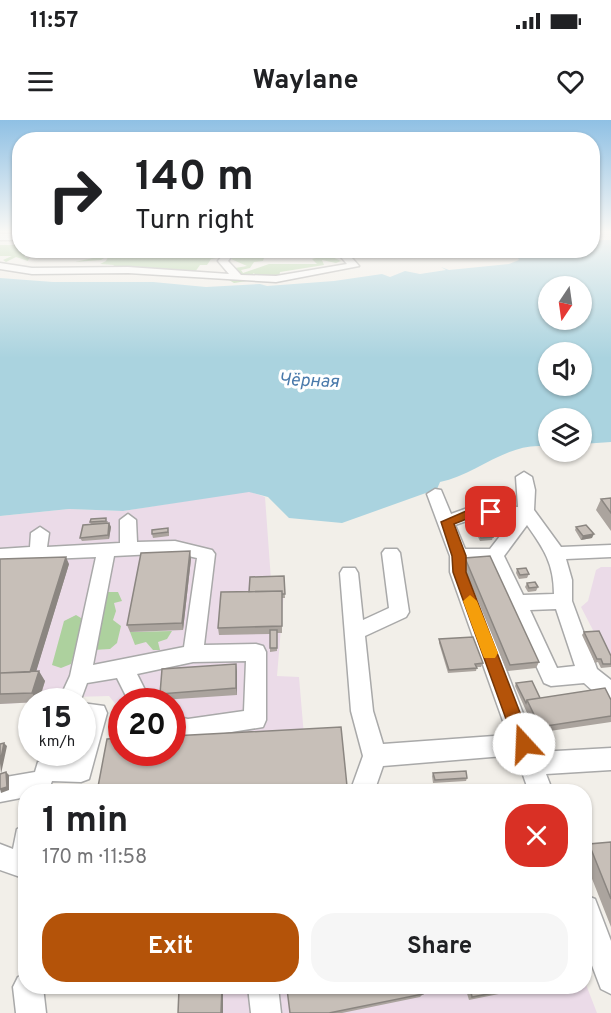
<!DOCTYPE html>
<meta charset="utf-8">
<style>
:root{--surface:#fff;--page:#f6f6f6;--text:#202124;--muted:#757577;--accent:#b45309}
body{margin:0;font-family:Overpass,sans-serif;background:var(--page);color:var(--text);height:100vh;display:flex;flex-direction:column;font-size:22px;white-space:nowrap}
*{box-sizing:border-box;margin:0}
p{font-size:20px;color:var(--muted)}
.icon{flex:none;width:33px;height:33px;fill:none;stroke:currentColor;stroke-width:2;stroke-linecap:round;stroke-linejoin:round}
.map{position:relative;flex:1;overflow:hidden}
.details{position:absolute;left:18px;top:664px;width:574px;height:210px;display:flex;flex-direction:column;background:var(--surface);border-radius:24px;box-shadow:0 2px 4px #0004}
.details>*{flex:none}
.hud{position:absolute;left:12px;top:12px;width:588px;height:126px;border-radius:24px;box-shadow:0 2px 4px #0004;background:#fff;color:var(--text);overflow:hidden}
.needle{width:39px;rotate:193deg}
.controls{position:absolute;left:538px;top:156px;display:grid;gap:12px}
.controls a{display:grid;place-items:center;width:54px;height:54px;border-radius:50%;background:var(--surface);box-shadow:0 2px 4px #0004;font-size:30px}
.speed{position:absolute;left:18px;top:568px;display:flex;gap:12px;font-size:30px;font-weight:700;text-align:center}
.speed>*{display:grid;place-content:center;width:78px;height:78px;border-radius:50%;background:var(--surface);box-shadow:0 2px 4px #0004;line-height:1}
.speed small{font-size:15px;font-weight:400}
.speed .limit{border:9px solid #d22;background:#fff;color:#111}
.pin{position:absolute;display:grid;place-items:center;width:51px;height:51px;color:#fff;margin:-26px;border-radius:12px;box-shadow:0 3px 9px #0006}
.me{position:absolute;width:66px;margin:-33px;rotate:340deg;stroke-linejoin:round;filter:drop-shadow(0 0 4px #0008)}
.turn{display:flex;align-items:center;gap:21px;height:126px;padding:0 24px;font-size:27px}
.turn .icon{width:78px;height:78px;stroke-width:2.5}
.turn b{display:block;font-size:42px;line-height:51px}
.round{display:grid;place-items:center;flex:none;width:63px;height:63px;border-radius:24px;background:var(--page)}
.overview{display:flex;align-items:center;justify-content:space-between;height:102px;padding:0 24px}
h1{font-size:36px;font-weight:700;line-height:45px}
.primary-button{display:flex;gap:12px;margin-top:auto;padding:12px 24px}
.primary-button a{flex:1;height:69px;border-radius:24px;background:var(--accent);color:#fff;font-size:24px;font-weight:700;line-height:69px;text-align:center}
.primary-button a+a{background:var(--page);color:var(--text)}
.status{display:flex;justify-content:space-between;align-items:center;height:42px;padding:0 30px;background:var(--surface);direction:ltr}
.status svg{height:16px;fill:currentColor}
header{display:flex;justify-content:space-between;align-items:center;height:78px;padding:0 24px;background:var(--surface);font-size:27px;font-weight:700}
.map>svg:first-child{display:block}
</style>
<div class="status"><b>11:57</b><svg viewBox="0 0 49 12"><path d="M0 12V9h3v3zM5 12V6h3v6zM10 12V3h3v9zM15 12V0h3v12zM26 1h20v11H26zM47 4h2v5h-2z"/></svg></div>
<header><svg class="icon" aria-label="menu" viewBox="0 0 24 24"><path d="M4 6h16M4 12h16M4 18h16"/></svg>Waylane<svg class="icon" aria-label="heart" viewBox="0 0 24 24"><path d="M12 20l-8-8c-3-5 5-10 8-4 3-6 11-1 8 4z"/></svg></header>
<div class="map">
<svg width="611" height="893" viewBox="0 0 611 893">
<rect width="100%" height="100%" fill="#f2efe9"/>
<path fill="#ebdbe8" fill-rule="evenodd" d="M248 371 265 377 271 460H285L277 556 299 557 304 616 340 614 346 672H102L117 586 109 576 40 578 39 582 0 584V396L69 389 123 391ZM122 582H172V633H122Z
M601 447H611V545L581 487 588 481 596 450Z
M585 862 597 893H181L223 867H585Z"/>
<path fill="#add19e" d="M0 125H19L20 130 81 131 89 132V135H26L24 137 29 138 28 141 16 137 6 142 3 140 12 136H0Z
M101 131H155L154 133C164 136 172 130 183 131 199 133 215 131 232 131L212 134 216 138 211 139 207 145H200L195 152 112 148 114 145 100 144 106 141 109 135 101 140 75 142 102 136 97 135Z
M237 131H250L257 137 264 138 263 141 254 142 250 148 241 150 243 153 269 144H317L312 139 328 135 341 141 336 143 322 140 324 145 280 152 279 157H261L253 153 254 156H244L248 158 247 161 234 163 229 160 236 159 235 148 247 146 231 139Z
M108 472H118L122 481 114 483 116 491 113 500 121 506 117 523 110 529 93 530 104 476Z
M76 495 81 498 82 507 71 544 61 548 52 545 64 501Z
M172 511 167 519 158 522 160 530H153L146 522 135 525 130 512Z"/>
<path fill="#aad3df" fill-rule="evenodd" d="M603 120H611V322L582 324V298H549V327C509 320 477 355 440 362L437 369 342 403 289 398 268 377 249 372 123 391 69 389 0 396V158L53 162H153L206 167 260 164 267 166 334 161 382 154 390 157 405 151 420 154 446 150 441 147 449 150 509 144 519 140 516 133 533 131 540 134 592 130 593 122ZM549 166H582V200H549ZM549 232H582V266H549Z"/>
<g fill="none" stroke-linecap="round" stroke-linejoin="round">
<g stroke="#a9a9a9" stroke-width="3">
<path id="minor" d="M0 114H20V120H0Z
M227 130H236L228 141 241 155 276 156 347 144 335 130H345L359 146 276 162 128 153 32 154 0 149V143L32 148 128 147 229 154 218 141Z
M524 352 532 357 535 370 534 390 561 427 611 425V437L566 439 572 460V481L597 549 611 560V582L603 580 584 563 551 566 544 563 489 442H468V452L538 632 611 628V650L546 654 553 672H529L516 635 383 646 374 672H350L363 636 351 591 340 453 343 448H355L358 453 363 500 389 488 382 433 385 429H397L400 433 409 492 406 497 365 516 373 591 383 624 508 615 450 452V436L427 374 435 369 441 370 451 394 473 386 518 387 516 357ZM475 398H514L490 429H465L455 405ZM527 405C544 429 554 444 554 474L523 475 504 436ZM556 489 575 546 557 548 530 490Z
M128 394 136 400 137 422 175 421 212 430 215 434 204 525 256 524 263 526 266 532V600L263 607 188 619 172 616V596L188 599 244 591 246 541 193 542 137 554 151 582H129L117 558 87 563 80 582H58L70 556 96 437 0 441V429L30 427 31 413 40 407 49 413 47 427 120 423V400ZM175 433 197 438 184 527 93 545 114 436Z
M82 583 104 586 107 593 89 659 81 662 52 661 48 672H26V677L0 682V658L35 652 38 642 46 639H72L74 633H82Z
M26 705V759L0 750V724L13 729 17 709Z
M585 775 595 779 611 821V874L601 869 585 827Z
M26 853V867H43L46 893H16L13 867 18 857Z
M248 867H278L281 893H251Z"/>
</g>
<use href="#minor" fill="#fff" fill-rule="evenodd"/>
</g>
<path fill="#aba49e" d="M611 378V411L596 390 601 379Z
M108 401 107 404 109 403 111 407 109 419 82 421 80 418 91 405 90 402Z
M576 407 592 418 581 420 575 410Z
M477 410 493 417 492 420 480 421 476 413Z
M169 412V416L153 418 152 414Z
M465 438 539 542 536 548 507 551 463 445Z
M0 439 69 444 36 551 45 561 39 582 0 584Z
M191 439 183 510 130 512 127 505Z
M517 449 529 454 527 458 519 459 516 453Z
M284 456 285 478H282V513H277V531L270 532V514L219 515 218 508Z
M527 463 538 467 536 471 528 472 525 467Z
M584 512 611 536V547L601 548 598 542 595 543 582 515Z
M439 519 483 543 481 547H477L476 551 448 553 439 523Z
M237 551V575L162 580 160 574Z
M516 563 540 578 611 580V602L536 613 515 566Z
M433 653 467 658 466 661 433 663 432 656Z
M347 666 346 672H97Z
M611 722V807L585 741V728L589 724Z
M465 867H531L529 868 469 880Z
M423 874 420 877 342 893H290Z"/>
<path fill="#8b8681" d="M109 403 111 407 109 419 108 415Z
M594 414 592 418 581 420 583 416Z
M190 431 191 439 183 510 182 503Z
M66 437 69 444 33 562 29 555Z
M236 544 237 551V575L236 568Z
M39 551 45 561 38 582 32 573Z
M4 623 7 626 1 654 0 643Z
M6 652 9 655V670L1 673 0 669Z
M222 867H223V893H221Z"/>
<path fill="#c7bfb8" stroke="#8b8681" stroke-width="1.5" d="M611 378V393L601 379Z
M106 398V401L90 402 91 399Z
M109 403 108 415 80 418 83 405Z
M586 405 594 414 583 416 576 407Z
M168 408V412L152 414V410Z
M489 409 493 417 481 418 477 410Z
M190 431 182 503 127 505 141 433Z
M490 436 539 542 510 545 465 438Z
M66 437 30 552 0 553V439Z
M526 448 529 454 520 455 517 449Z
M284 456 285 474H282V471L249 472 250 457Z
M535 462 538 467 529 468 527 463Z
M282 471V506L218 508 221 472Z
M270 510H277V528H270Z
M599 511 611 536V544H603L601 539H597L584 512Z
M473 517 483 543 475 544 477 548 449 550 439 519Z
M236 544V568L160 574 162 549Z
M39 551 32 573 0 574V553Z
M532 561 540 578 527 580 526 583 516 563Z
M605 568 611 580V596L540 607 527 580Z
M341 607 347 666 224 672H97L107 619 122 618V633H172V616Z
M4 623 0 643V624Z
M466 651 467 658 435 660 433 653Z
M6 652 7 667 0 669V654Z
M611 722V779L589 724Z
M181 867H197L181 869Z
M197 867H222L221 893H178L179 869Z
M296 867H421L423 874 329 893H290L287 869Z
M470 867H524L472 877Z"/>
<linearGradient id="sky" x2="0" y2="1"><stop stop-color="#8fc0e4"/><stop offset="0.47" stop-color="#f9f8f5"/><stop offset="1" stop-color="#f9f8f5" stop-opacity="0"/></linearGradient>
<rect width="611" height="238" fill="url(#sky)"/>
<path fill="#b45309" stroke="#753606" stroke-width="1.5" d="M473 388H491L497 392 491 397 474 396 454 404 466 436V452L532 624 530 629 524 632 517 629 515 624 453 452 452 436 441 402Z"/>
<path fill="#f59e0b" d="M470 475 477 481 498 533 495 538H484L482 533 463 481Z"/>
<g text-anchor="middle" stroke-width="6" stroke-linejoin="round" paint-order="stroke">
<g font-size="18" font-style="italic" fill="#4a7aab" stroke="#fff">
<text transform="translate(309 260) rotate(2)" y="6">Чёрная</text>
</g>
</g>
</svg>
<div class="controls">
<a><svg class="needle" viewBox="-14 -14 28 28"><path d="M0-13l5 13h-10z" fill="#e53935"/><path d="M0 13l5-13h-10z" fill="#757577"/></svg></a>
<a><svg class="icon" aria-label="sound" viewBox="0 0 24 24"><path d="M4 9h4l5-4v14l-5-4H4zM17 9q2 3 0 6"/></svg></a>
<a><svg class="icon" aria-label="layers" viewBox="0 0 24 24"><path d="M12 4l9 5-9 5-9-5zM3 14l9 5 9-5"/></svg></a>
</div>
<div class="speed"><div>15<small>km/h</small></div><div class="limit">20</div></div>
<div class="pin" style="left:491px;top:392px;background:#d93025"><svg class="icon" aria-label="arrive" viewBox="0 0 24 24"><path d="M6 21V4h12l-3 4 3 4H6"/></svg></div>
<svg class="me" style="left:524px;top:624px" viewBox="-20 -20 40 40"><circle r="19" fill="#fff"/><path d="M0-13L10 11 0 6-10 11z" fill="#b45309"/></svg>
<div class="hud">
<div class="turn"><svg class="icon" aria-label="right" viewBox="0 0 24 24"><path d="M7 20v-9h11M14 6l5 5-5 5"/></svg><div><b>140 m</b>Turn right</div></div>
</div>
<section class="details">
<div class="overview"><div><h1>1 min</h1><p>170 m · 11:58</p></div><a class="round" style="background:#d93025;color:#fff"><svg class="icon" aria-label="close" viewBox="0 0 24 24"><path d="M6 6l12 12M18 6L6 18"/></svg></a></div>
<div class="primary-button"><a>Exit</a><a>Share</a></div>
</section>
</div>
